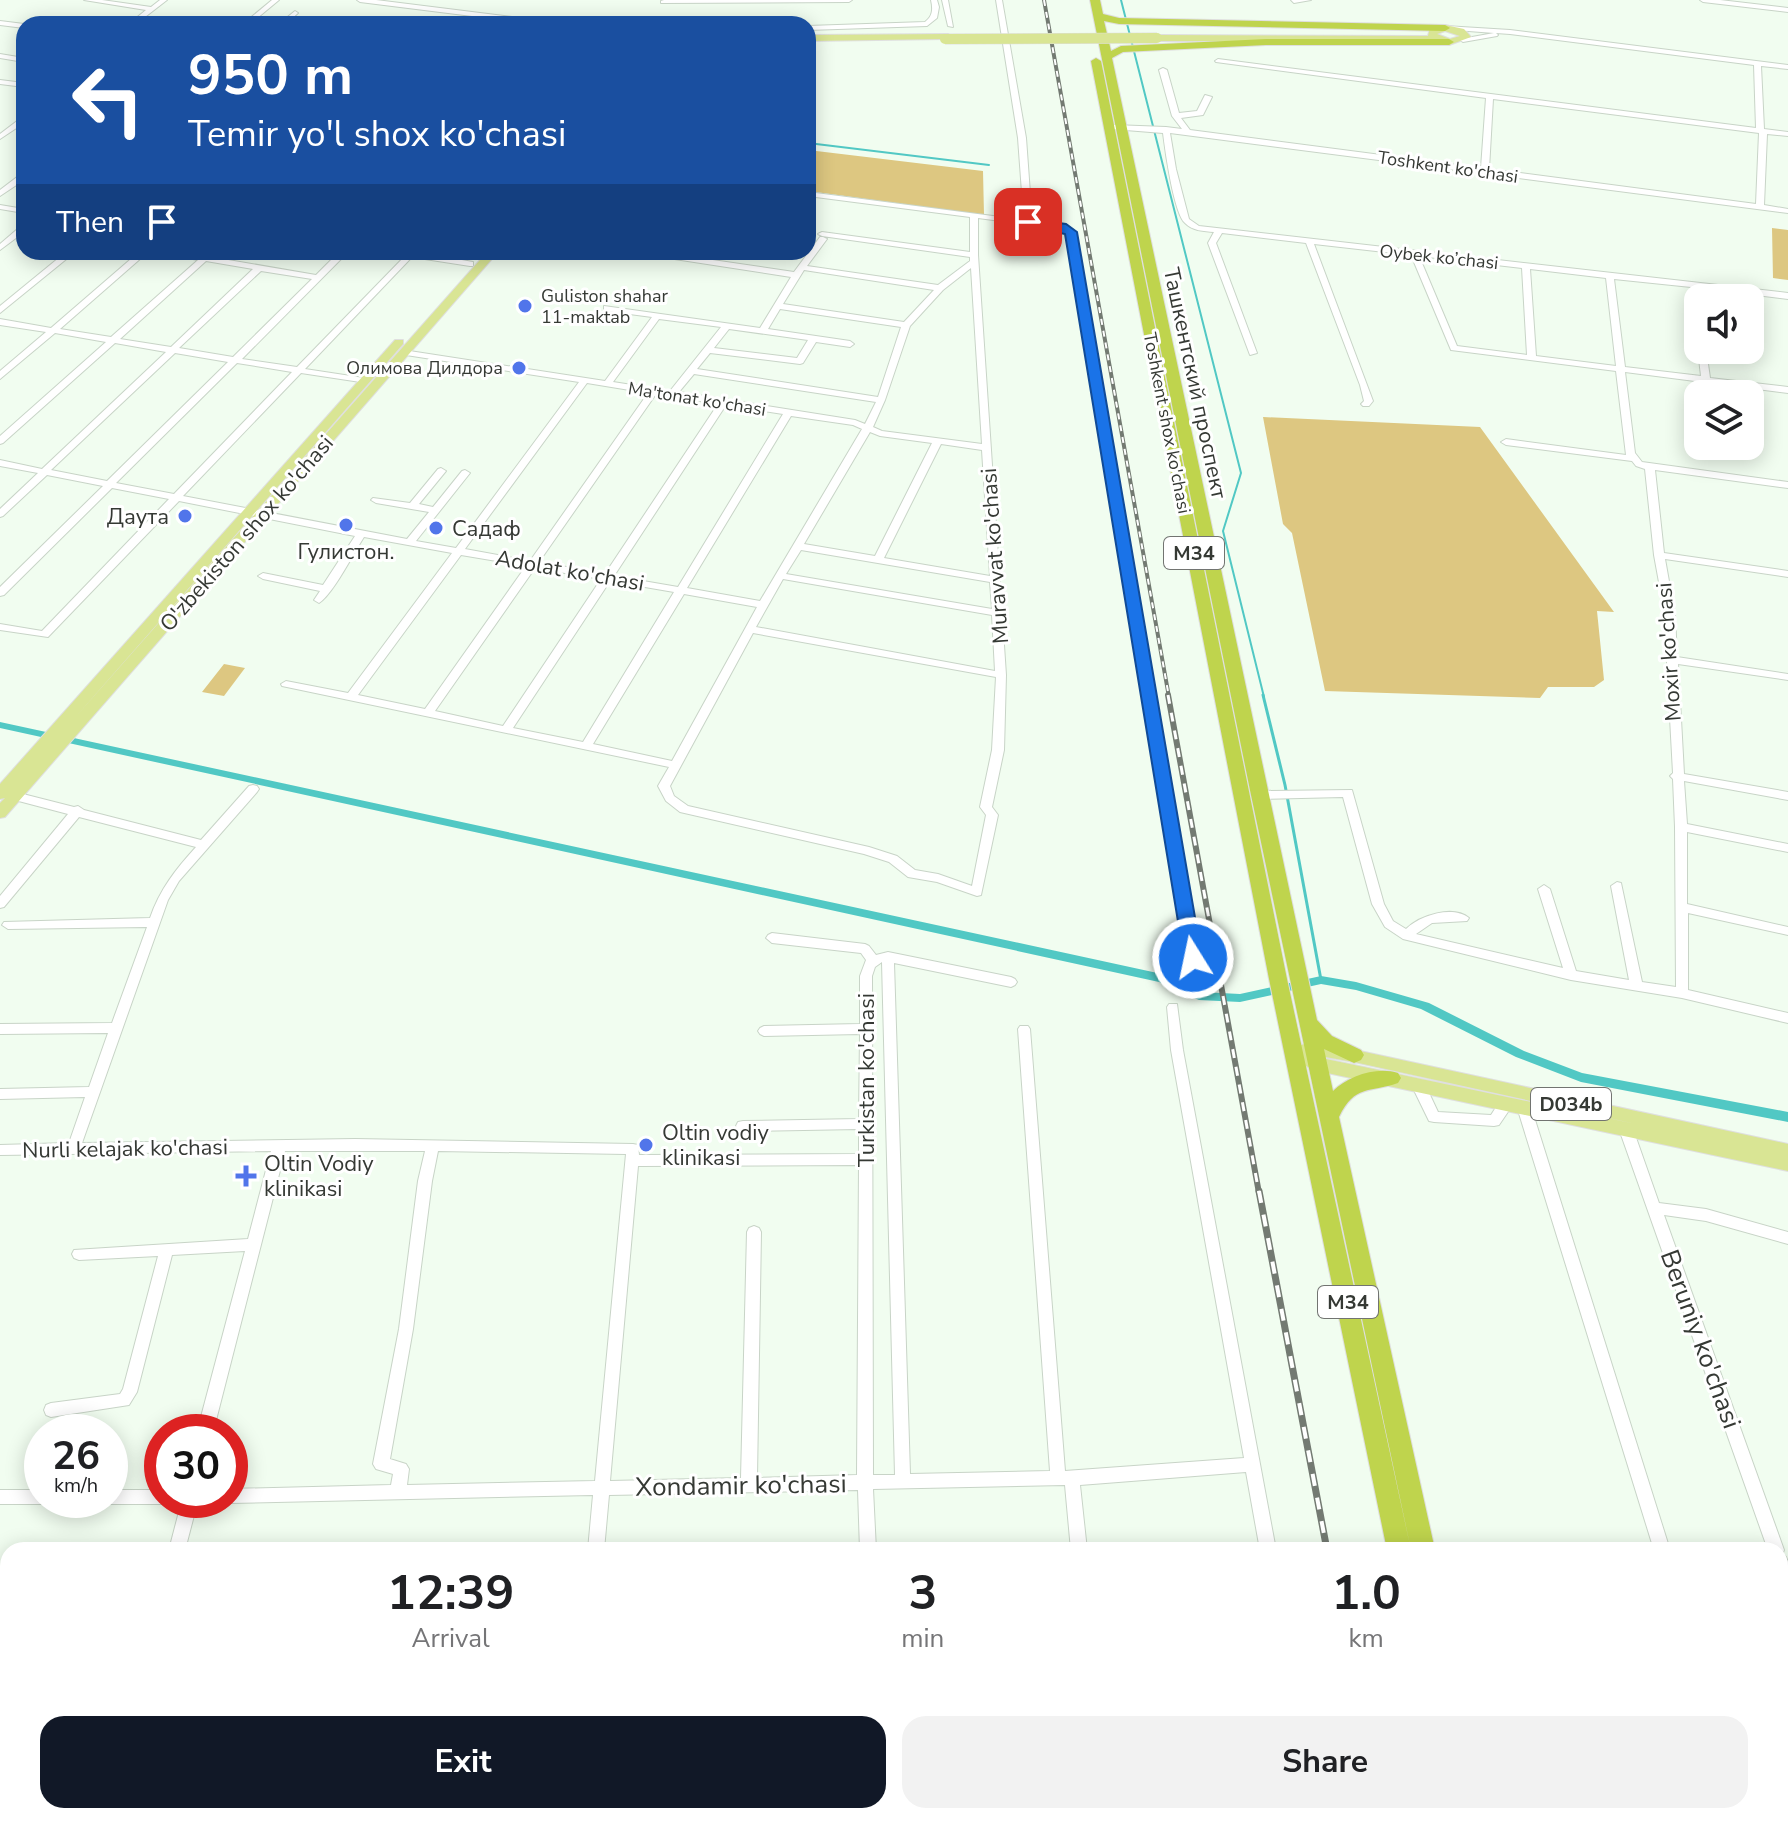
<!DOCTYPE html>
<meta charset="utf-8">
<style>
:root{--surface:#fff;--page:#f2f2f2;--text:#202124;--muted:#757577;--accent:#111827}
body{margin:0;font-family:"Nunito Sans",sans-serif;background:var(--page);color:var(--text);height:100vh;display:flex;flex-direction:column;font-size:30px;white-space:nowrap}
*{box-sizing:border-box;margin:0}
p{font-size:26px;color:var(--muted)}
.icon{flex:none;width:44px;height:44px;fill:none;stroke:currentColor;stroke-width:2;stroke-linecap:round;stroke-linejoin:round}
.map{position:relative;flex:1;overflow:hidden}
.side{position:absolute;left:0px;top:1542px;width:1788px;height:282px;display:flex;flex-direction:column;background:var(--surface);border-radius:24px 24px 0 0;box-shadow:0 4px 20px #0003}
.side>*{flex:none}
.top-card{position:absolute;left:16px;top:16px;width:800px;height:244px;border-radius:24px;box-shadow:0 4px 20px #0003;background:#1a4fa0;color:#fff;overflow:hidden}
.fabs{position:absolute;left:1684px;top:284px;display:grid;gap:16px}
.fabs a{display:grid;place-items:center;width:80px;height:80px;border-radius:16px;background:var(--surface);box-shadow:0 4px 20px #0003;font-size:40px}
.speed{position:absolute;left:24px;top:1414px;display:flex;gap:16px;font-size:40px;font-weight:700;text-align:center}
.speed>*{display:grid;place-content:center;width:104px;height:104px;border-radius:50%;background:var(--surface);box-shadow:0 4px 20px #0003;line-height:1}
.speed small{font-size:20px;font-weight:400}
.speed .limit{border:12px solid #d22;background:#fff;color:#111}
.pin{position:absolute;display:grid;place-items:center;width:68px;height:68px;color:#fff;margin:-34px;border-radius:16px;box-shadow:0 4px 12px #0006}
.me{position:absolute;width:88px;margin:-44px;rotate:350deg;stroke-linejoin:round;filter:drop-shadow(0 0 6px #0008)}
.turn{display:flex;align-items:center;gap:28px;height:168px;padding:0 40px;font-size:36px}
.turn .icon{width:104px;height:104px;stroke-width:2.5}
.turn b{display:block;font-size:56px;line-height:68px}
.then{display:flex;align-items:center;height:76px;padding:0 40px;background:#0003;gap:16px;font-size:30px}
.eta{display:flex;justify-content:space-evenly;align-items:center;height:136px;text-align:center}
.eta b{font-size:48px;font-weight:700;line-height:56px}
.primary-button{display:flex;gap:16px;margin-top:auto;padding:16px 40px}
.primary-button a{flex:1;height:92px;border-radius:24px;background:var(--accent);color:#fff;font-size:32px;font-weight:700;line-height:92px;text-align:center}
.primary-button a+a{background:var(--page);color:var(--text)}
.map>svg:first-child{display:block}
</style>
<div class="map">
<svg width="1788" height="1823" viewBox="0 0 1788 1823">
<rect width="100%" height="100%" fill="#f1fdf0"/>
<path fill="#ddc781" d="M808 150 983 171 984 215 808 191Z
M1772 228 1788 230V280L1773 278Z
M1263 417 1480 427 1614 612 1597 611 1604 680 1594 687H1548L1540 698 1325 691 1292 533 1283 524Z
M224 664 245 668 224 696 202 692Z"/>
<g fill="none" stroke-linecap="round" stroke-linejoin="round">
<path stroke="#51c8c4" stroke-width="2" d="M1121 0 1241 473 1223 531 1264 697
M808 143 989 165"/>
<path stroke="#51c8c4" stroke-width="3" d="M1263 695 1285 785 1321 980"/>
<path fill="#51c8c4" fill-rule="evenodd" d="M0 722 1162 974 1201 992 1240 994 1321 976 1356 982 1429 1003 1524 1051 1582 1073 1788 1112V1122L1581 1082 1516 1057 1421 1009 1356 990 1321 984 1240 1002 1199 1000 1159 982 0 728Z"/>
<g stroke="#c8d4c7" stroke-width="2">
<path id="minor" d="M84 0H102L151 7 160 0H167L136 24H129L146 10Z
M272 0H279L250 24H243Z
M357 0H376L553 22 556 24H537L360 2Z
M664 0H852L849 2 661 3V1Z
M931 0H937L939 7 937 18 927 26 808 30V26L925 22C933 16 933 9 931 0Z
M942 0H948L953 27 948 26Z
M996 0H1002L1026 138 1032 221 1065 225 1075 232 1199 958 1197 961H1189L1187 958 1067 233 1060 229 978 218V255L1006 675 1004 750 992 807 998 815 981 895 977 896 937 882 908 877 889 862 864 854 680 812 666 801 658 786 669 767 282 686 281 684 286 681 348 693 452 553 364 537C353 554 333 594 319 603L314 600 320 591 263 579 258 576 263 573 323 585 355 536 179 501 48 637 0 630V624L42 631 169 499 112 488 4 595 0 596V587L103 486 47 475 3 516 0 517V509L38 473 0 466V460L42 469 166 352 115 343 3 443 0 444V436L106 342 55 333 0 379V371L46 332 0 325V319L51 328 139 252H148L60 329 111 337 198 260 167 254 163 252H181L205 256 316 275 339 252H348L242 359 297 367 405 256 390 252H417L473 262V266H470L412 257 305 369 364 378 367 379V383L301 373 183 496 407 539 429 512 376 503 371 500 373 498 410 503 438 469 441 468 446 471 419 504 433 507 462 471 465 470 470 473 416 541 456 548 579 382 406 355 403 354V350L605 381 652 317 607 311 604 310V306L760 328 791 277 642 254 638 252H658L794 272 820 237H823L827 239 807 266 938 285 970 261V257L822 236 818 234 822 232 970 252V217L808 196V192L1024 220 1018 138ZM206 261 253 269 171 347 120 339ZM971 268 982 444 882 431 873 427 885 400 910 326 943 290ZM804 270 934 290 904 322 783 304ZM261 271 312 279 233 357 179 348ZM780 309 901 327 878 397 697 369 710 353 800 364 803 363 816 342 850 347 854 344 850 341 768 329ZM659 319 721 327 670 391 613 382ZM729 329 808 340 797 358 714 348ZM175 353 228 362 107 481 51 470ZM237 363 292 372 174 494 116 483ZM694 374 876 402 865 424 855 420 679 392ZM587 383 648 393 530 561 465 549ZM656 394 718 404 605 574 539 562ZM726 405 783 414 678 587 614 576ZM791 416 853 425 862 429 760 601 687 588ZM870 432 880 436 932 443 875 556 804 544ZM941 444 982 450 990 576 884 558ZM801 550 990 582 992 609 786 574ZM461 555 526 566 425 709 358 695ZM535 568 601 579 503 726 435 711ZM783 579 992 615 995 671 756 627ZM610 581 674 592 583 742 513 728ZM684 594 757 607 672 761 593 744ZM753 633 996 677 992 750 980 807 986 815 972 886 938 874 915 870 897 856 869 847 688 806 674 796 670 786Z
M1291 0H1311L1294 3Z
M1700 0H1720L1788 8V12L1703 2Z
M295 11 298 13 286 24H279Z
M657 19 708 22 711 24 655 22 654 21Z
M0 21 24 24V28L0 25Z
M1445 26 1510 30 1788 65V69L1761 66 1764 129 1788 132V136L1767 134 1764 205 1788 209V213L1170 133 1176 169 1189 219 1199 226 1788 293V299L1700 288 1701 298H1698V317L1694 314 1691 287 1614 279 1625 367 1701 376 1698 350H1706L1710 378 1788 387V393L1625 372 1635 453 1642 462 1788 482V488L1655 470 1664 553 1788 571V577L1665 559 1675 615 1677 657 1788 674V680L1678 664 1684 774 1788 792V800L1684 781 1687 824 1788 844V852L1687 832V904L1788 927V935L1688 913V990L1788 1013V1023L1682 998 1571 980 1403 939 1385 927 1372 904 1343 797 1259 799 1253 795 1259 791 1352 790 1384 904 1393 921 1406 929C1420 915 1453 905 1469 918L1467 921 1432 923 1416 934 1563 968 1538 889 1544 885 1550 889 1576 971 1629 980 1611 886 1617 882 1621 883 1642 982 1676 987 1675 827 1673 779 1670 776 1673 773 1667 662 1665 659 1667 656 1665 615 1654 555 1645 469 1636 466 1632 461 1506 445 1501 442 1506 439 1626 455 1616 371 1451 350 1411 255 1314 244 1373 401 1369 406H1363L1361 404 1364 401 1360 385 1306 243 1222 233 1216 243 1257 353 1250 355 1208 243 1214 232C1203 231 1193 231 1185 223 1174 214 1165 150 1163 133L1113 129 1109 127 1113 125 1166 127 1182 129 1172 116 1159 70 1163 68 1167 70 1179 113 1197 111 1205 95 1212 97 1203 115 1181 118 1190 130 1481 168 1486 98 1216 62 1215 61 1218 59 1756 128 1754 65 1510 34 1496 33 1498 35 1497 36 1463 42 1460 40 1461 39 1494 33 1443 29V27ZM1493 99 1759 133 1756 204 1489 169ZM1419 256 1522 268 1527 355 1457 346ZM1530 269 1606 278 1616 366 1536 356Z
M0 54 24 58V62L0 58Z
M0 80 24 83V87L0 84Z
M21 118H24V123L0 139V134Z
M21 174H24V180L0 196V190Z
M0 205 24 209V213L0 209Z
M21 226H24V232L0 250V244Z
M66 252H75L0 313V306Z
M253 785 257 786 259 789 257 792 179 881 168 900 82 1143 355 1139 633 1144 638 1145 639 1155 859 1154V1129L743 1131 738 1130 736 1126 738 1122 743 1121 859 1119 860 1034 764 1036 760 1034 758 1031 760 1028 764 1026 860 1024V976L866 960 861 953 772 943 766 938 768 935 772 933 865 944 869 946 876 955 888 952 1011 977 1015 979 1017 982 1015 985 1011 987 894 963 910 1474 1050 1471 1018 1029 1020 1026H1028L1030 1029 1065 1471 1244 1458 1171 1050 1167 1007 1169 1004H1177L1183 1050 1276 1550H1260L1246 1472 1080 1485 1087 1550H1071L1065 1485 873 1489 876 1550H860L858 1490 609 1495 604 1550H588L593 1495 230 1503 225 1501 230 1500V1489L391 1485 393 1474 376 1469 373 1464 399 1329 418 1181 425 1151H285L213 1432H197L245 1251 172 1255 137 1392 129 1405 51 1417 46 1415 44 1410 46 1405 51 1403 120 1394 123 1389 158 1256 79 1260 74 1258 72 1254 74 1250 248 1239 271 1151 0 1155V1145L69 1143 85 1097 0 1099V1089L89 1087 108 1033 0 1034V1024L112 1023 147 927 8 929 2 925 4 922 150 918C160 889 176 869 196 847L79 817 4 907 0 908V896L68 814 11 799 9 796 15 792 74 807 78 806 84 810 201 840 249 786ZM882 962 895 1475H873L872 976 875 967ZM438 1151 626 1154 595 1481 407 1485 409 1469 406 1464 390 1459 413 1329 432 1181ZM859 1165 857 1475 757 1478 761 1232 759 1228 754 1226 749 1228 747 1232 741 1478 610 1481 638 1166Z
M1418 1079 1423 1080 1438 1112 1491 1115C1496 1108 1501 1096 1512 1099L1514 1103 1499 1125 1494 1126 1434 1122 1429 1121 1411 1084 1413 1080Z
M1524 1102 1529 1103 1531 1107 1670 1550H1654L1517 1107 1519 1103Z
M1626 1124 1631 1125 1633 1129 1659 1203 1706 1209 1788 1232V1244L1706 1221 1664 1215 1784 1550 1782 1555 1786 1557 1788 1562V1593L1782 1590 1780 1585V1550H1768L1619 1129 1621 1125Z
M0 1490H42V1500H48L42 1504H0Z
M110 1490H162V1500H168L162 1504H110L104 1500H110Z
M182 1500H198L185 1550H169Z
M0 1688H8V1704H0Z
M102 1816H120L119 1823H101Z
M561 1816H579V1823H561Z
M1098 1816H1116L1117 1823H1099Z
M1299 1816H1317L1318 1823H1300Z
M1737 1816H1755L1757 1823H1739Z"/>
</g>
<g stroke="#dfdfdf" stroke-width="2">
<path id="major" d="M1445 25 1464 29 1471 37 1449 45 1439 41H1157L1152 38 1157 35 1428 36 1430 28ZM1445 31 1460 36 1450 39 1437 34Z
M948 34 950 36 945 39 808 41V35Z
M487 252H498L5 817 0 818V803L5 798 0 799V784L395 340H403V344L72 721Z
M1314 1041 1788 1144V1171L1318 1071 1289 1059 1286 1054 1289 1049ZM1314 1055 1354 1062 1636 1124 1321 1058Z"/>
</g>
<g stroke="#dfdfdf" stroke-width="2">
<path id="highway" d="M1090 0H1100L1103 14 1119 18 1445 25 1450 28 1445 31 1119 24 1104 21 1111 51 1121 46 1266 39H1449L1454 42 1449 45H1266L1123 52 1112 58 1317 1020 1332 1036 1361 1050 1364 1055 1361 1060 1354 1063 1324 1049 1333 1091C1348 1076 1377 1066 1398 1073L1401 1078 1398 1083C1369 1093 1355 1084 1339 1117L1435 1550H1411L1251 795Z
M1096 58 1101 61 1287 979 1411 1550H1387L1269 979 1091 61Z
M1442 1816H1493L1494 1823H1443Z"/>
</g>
<use href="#minor" fill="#fff" fill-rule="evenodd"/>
<use href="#major" fill="#d9e594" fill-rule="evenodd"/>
<use href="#highway" fill="#bfd44d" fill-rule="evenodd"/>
<g stroke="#737a72" stroke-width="4">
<path id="rail-far2" d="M1044 0 1169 697"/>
</g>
<g stroke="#737a72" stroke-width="6">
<path id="rail-far1" d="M1168 695 1259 1193"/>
</g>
<g stroke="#737a72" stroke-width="7">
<path id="rail" d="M1259 1191 1327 1550
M1378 1816 1379 1823"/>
</g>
<use href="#rail-far2" stroke="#fff" stroke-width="2" stroke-dasharray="6" stroke-linecap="butt"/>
<use href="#rail-far1" stroke="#fff" stroke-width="3" stroke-dasharray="9" stroke-linecap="butt"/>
<use href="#rail" stroke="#fff" stroke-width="4" stroke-dasharray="12" stroke-linecap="butt"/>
<g stroke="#dfdfdf" stroke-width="11" stroke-linecap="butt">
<path id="major-bridge" d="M945 39 1157 38"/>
</g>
<use href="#major-bridge" stroke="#d9e594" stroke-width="10"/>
</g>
<path fill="#1a73e8" stroke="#114b97" stroke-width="2" d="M1028 219 1066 224 1077 232 1202 958 1193 965 1184 958 1065 234 1024 225 1022 222Z"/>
<g fill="#5175ea" stroke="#fff" stroke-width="3">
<circle cx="525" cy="306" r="8"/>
<circle cx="519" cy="368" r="8"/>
<circle cx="185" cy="516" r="8"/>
<circle cx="346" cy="525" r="8"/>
<circle cx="436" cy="528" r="8"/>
<circle cx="646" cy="1145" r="8"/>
<path d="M242 1164h8v8h8v8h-8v8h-8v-8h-8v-8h8z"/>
</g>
<g text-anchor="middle" stroke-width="6" stroke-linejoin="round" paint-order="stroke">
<g font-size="18" fill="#353934" stroke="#fff">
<text transform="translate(1448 167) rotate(8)" y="6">Toshkent ko'chasi</text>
<text transform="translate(1439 257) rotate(6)" y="6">Oybek ko’chasi</text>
<text transform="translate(697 399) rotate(9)" y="6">Ma'tonat ko'chasi</text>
<text transform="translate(1167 423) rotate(79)" y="6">Toshkent shox ko'chasi</text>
</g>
<g font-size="18" fill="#353934" stroke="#fff" text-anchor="start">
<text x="541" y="302">Guliston shahar<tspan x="541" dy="21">11-maktab</tspan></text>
<text x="503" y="374" text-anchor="end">Олимова Дилдора</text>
</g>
<g fill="#fff" stroke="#727471" stroke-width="2">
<rect x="1164" y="537" width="60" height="32" rx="6"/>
<rect x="1531" y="1088" width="80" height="32" rx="6"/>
<rect x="1318" y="1286" width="60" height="32" rx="6"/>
</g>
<g font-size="20" font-weight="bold" fill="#353934">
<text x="1194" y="560">M34</text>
<text x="1571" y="1111">D034b</text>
<text x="1348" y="1309">M34</text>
</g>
<g font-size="22" fill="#353934" stroke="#fff">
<text transform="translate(1196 383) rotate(78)" y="8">Ташкентский проспект</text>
<text transform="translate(246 533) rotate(-49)" y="8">O'zbekiston shox ko'chasi</text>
<text transform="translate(994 556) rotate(-94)" y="8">Muravvat ko'chasi</text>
<text transform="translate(570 570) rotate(10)" y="8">Adolat ko'chasi</text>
<text transform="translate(1668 652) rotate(-94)" y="8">Moxir ko'chasi</text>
<text transform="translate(866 1080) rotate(-90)" y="8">Turkistan ko'chasi</text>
<text transform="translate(125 1148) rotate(-1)" y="8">Nurli kelajak ko'chasi</text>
</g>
<g font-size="22" fill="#353934" stroke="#fff" text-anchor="start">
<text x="169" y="524" text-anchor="end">Даута</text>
<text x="452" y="536">Садаф</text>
<text x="346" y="559" text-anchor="middle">Гулистон.</text>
<text x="662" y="1140">Oltin vodiy<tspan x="662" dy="25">klinikasi</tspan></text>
<text x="264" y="1171">Oltin Vodiy<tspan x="264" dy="25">klinikasi</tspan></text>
</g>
<g font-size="26" fill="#353934" stroke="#fff">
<text transform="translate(1701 1339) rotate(70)" y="9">Beruniy ko'chasi</text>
<text transform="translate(741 1485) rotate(-1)" y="9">Xondamir ko'chasi</text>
</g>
</g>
</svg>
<div class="fabs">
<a><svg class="icon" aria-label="sound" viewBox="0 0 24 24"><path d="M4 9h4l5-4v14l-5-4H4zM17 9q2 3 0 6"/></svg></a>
<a><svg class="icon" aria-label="layers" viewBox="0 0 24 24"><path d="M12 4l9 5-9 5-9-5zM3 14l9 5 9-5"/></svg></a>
</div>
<div class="speed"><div>26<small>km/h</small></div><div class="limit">30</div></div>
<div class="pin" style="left:1028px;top:222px;background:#d93025"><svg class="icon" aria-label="arrive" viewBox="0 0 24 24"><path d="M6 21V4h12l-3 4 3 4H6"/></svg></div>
<svg class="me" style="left:1193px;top:958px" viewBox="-20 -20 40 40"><circle r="17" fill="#1a73e8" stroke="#fff" stroke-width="3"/><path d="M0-11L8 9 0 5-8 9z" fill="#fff"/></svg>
<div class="top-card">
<div class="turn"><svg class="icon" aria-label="left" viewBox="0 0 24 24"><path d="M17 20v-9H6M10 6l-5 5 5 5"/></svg><div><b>950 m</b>Temir yo'l shox ko'chasi</div></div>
<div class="then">Then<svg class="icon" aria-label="arrive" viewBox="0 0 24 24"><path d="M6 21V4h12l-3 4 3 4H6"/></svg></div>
</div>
<section class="side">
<div class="eta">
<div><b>12:39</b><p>Arrival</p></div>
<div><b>3</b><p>min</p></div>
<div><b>1.0</b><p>km</p></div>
</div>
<div class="primary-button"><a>Exit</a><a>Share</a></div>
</section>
</div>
